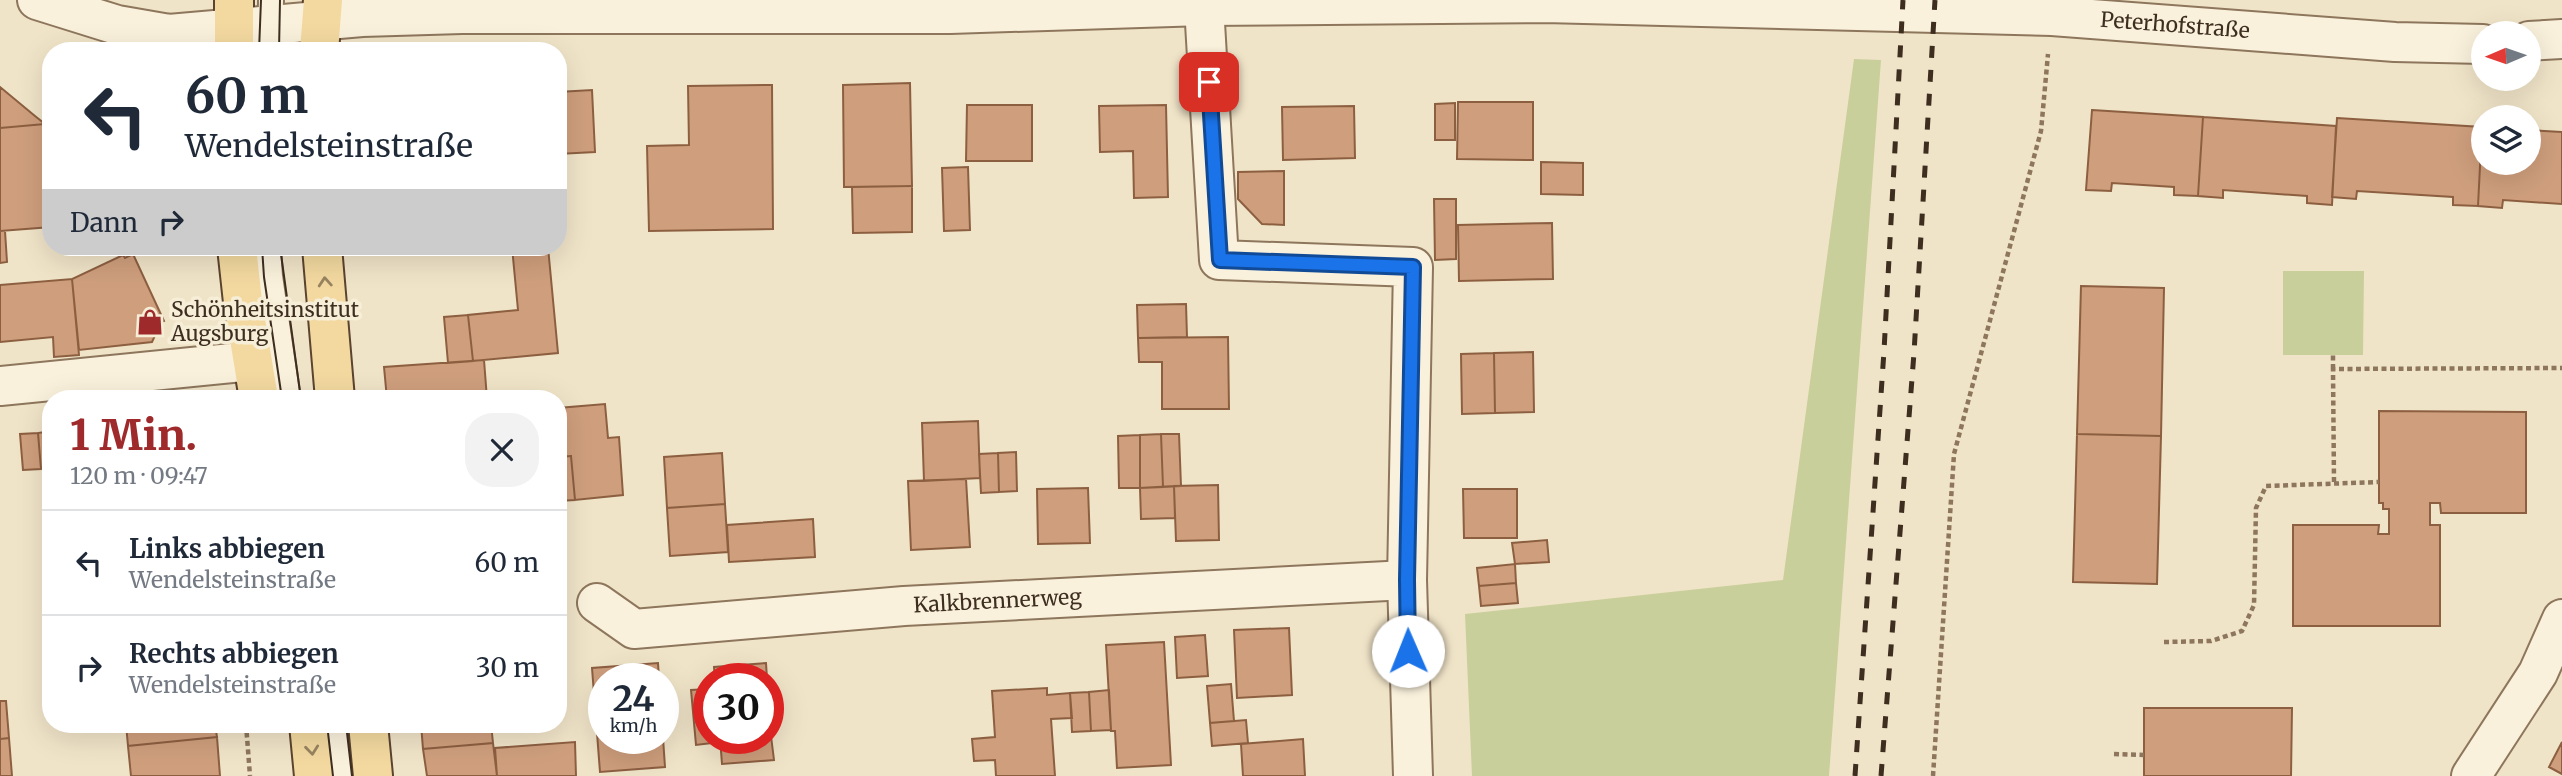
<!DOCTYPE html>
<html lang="de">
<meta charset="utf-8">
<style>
:root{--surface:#fff;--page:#f2f2f3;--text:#1f2937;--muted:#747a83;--line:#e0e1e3;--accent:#9e2a2b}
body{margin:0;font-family:Merriweather,serif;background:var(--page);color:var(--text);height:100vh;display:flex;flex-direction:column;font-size:26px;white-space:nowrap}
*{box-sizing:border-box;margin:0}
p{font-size:23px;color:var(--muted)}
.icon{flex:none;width:38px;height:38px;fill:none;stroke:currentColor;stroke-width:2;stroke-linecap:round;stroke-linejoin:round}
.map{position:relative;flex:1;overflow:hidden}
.panel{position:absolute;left:42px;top:390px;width:525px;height:343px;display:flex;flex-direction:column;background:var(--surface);border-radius:28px;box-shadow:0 7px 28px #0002}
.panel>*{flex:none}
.hud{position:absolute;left:42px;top:42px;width:525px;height:214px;border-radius:28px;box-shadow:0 7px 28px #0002;background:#fff;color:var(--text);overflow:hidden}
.needle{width:46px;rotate:268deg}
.buttons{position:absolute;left:2471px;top:21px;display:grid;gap:14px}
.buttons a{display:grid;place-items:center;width:70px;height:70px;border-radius:50%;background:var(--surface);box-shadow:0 7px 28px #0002;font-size:35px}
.speed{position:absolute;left:588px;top:663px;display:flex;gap:14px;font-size:35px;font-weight:700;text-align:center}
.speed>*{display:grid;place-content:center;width:91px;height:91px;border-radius:50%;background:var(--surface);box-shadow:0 7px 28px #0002;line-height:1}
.speed small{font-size:18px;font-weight:400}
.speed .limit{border:10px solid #d22;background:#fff;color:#111}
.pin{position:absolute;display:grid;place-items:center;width:60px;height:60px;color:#fff;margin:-30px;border-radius:14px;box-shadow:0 4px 10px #0006}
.me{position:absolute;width:77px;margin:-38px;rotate:359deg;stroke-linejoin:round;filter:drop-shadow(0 0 5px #0008)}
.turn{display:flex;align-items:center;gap:24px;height:147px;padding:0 28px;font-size:32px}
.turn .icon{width:91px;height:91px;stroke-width:2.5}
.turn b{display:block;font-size:49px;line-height:60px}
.then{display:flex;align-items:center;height:66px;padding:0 28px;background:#0003;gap:14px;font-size:26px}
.round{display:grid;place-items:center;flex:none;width:74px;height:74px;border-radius:28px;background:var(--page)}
.headline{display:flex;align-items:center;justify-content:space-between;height:119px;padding:0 28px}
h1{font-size:42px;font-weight:800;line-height:52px;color:var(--accent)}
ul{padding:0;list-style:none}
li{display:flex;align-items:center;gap:21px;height:105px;padding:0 28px;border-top:2px solid var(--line)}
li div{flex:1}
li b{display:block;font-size:26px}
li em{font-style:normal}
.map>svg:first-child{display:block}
</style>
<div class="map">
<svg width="2562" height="776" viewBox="0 0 2562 776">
<rect width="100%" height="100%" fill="#f0e4c8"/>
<path fill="#c9cf9b" d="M1854 59 1881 60 1829 776H1472L1465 614 1783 580Z
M2283 271H2364L2363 355H2283Z"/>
<path fill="#cf9f7d" stroke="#8d5f41" stroke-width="2" d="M910 83 912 186 844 187 843 85Z
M772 85 773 229 649 231 647 146 689 145 688 86Z
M0 87 35 116 45 124 0 128Z
M592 90 595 152 558 154V92Z
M1458 102H1533V160L1457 159Z
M1455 103V140H1435V104Z
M967 105H1032V161H966Z
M1166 105 1168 197 1134 198 1133 151 1100 152 1099 106Z
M1354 106 1355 158 1283 160 1282 107Z
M2092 110 2203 117 2198 196 2174 195V187L2112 183 2111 191 2086 190Z
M2203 117 2336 126 2332 205 2307 203V196L2223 190V198L2198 196Z
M2337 118 2482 127 2478 206 2453 205V197L2357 191 2356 199 2332 197Z
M45 124H51V227L0 231V128Z
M2482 127 2483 163H2529V130L2562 132V204L2503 200 2502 208 2478 206Z
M1541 162 1583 163V195L1541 194Z
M968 167 970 230 944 231 942 168Z
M1284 171V225L1262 224 1238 199V172Z
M912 186V232L853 233 852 187Z
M1434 199H1456V259L1435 260Z
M1552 223 1553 279 1459 281 1458 225Z
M0 231H5L7 262 0 263Z
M512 247H548L558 353 473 361 468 315 518 310Z
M133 254 164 321 156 324 158 329 152 342 79 350 72 279 123 255 125 258Z
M72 279 79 355 54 357 53 337 0 342V285Z
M2081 286 2164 288 2161 436 2077 434Z
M1186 304 1187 337 1138 338 1137 305Z
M468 315 473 361 448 363 444 317Z
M1228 337 1229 409H1162V362H1139L1138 338Z
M1533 352 1534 412 1495 413 1494 353Z
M1494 353 1495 413 1462 414 1461 354Z
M484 360 487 399H387L384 367Z
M605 404 608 438 619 437 623 495 575 500 571 456 560 457 558 408Z
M2379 411 2526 412V513H2441L2440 503H2430V525H2440V626H2293V525H2379L2378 534H2389V509H2383V503H2379Z
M978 421 980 478 924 481 922 423Z
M51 431V468L41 469 38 433Z
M38 433 41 469 23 470 20 434Z
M1161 434 1163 487 1140 488V435Z
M1161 434H1179L1181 486 1163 487Z
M2077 434 2161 436 2157 584 2073 582Z
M1140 435V488H1119L1118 436Z
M1016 452 1017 491 999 492 998 453Z
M722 453 725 504 667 508 664 457Z
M998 453 999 492 981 493 979 454Z
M571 456 575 500 558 501V457Z
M966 479 970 547 911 550 908 481Z
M1218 485 1219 540 1176 541 1174 486Z
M1174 486 1175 518 1141 519 1140 488Z
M1088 488 1090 543 1038 544 1037 489Z
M1463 489H1517V538H1464Z
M725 504 728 552 670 556 667 508Z
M813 519 815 557 729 562 727 525Z
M1547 540 1549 562 1515 564 1512 543Z
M1515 564 1516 583 1479 586 1477 568Z
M1516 583 1518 603 1481 606 1479 586Z
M1289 628 1292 695 1237 698 1234 630Z
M1205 635 1208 676 1177 678 1175 637Z
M1164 642 1171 765 1117 768 1115 731H1111L1106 645Z
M658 663 659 679H604V719L596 720 592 668Z
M766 663 767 679H715L714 667Z
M1231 684 1234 721 1210 723 1207 686Z
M1047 688V695L1070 693 1072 718 1051 719 1055 776H996L995 760 974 761 972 739 995 737 992 691Z
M709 689V738H720V742L696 745 691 690Z
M1109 690 1111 730 1091 731 1089 692Z
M1089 692 1091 731 1072 732 1070 693Z
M0 701H6L9 738 0 739Z
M2144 708H2292L2291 776H2144Z
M768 712 774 760 722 764 720 738H768Z
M604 719V738H663L665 767 600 772 596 720Z
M1246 720 1248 743 1212 746 1210 723Z
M126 724H215L217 737 128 746Z
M421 724H491L493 743 423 749Z
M217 737 220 776H131L128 746Z
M9 738 12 776H0V739Z
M1303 739 1305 776H1243L1241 744Z
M575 742 576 776H497L495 748Z
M2562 742V774L2549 767Z
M493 743 497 776H427L423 749Z"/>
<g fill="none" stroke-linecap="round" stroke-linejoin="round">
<g stroke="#8d765c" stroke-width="28">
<path id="lane" d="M270 51 271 0
M268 247 270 276 288 399
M334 724 340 776"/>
</g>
<g stroke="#8d765c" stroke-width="42">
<g id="street">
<path id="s1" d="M37 0 117 25 169 34 362 17 462 14H950L1204 6 1545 3 2052 16 2395 42 2483 44"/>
<path d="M1204 6 1219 260 1413 267 1407 580 1413 776"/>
<path d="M2529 41 2562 39"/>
<path d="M0 386 252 361"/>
<path id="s2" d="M597 603 634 629 904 606 1407 580"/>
<path d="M2471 776 2538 673 2562 619"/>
</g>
</g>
<g stroke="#5b4430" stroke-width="42">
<path id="primary" d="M234 51V0
M319 51 323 0
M237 247 243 302 259 399
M322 247 335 399
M309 724 314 776
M368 724 373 776"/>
</g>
<path stroke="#8d765c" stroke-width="4.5" stroke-dasharray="5 3.5" stroke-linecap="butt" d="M2333 369V355
M2334 482 2333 369 2562 368
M2164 642 2211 641 2242 631 2254 605 2256 508 2266 486 2379 482
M246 724 250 776
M2114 754 2144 755
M1933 776 1954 454 2041 131 2048 54"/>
<use href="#lane" stroke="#faf1dc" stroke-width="24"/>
<use href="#street" stroke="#faf1dc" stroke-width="38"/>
<use href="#primary" stroke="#f3d9a0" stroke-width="38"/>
<path stroke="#3d2e20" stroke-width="2" d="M259 51 261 0
M279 51 280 0
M262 247 264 277 282 399
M280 247 301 399
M327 724 333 776
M346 724 352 776"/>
<path stroke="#3d2e20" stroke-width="5" stroke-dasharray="12 12" stroke-linecap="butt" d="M1855 776 1884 351 1903 0
M1881 776 1914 353 1935 0"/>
</g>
<defs><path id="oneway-chevron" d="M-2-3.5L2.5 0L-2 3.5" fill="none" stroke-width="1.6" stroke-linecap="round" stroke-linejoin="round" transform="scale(1.75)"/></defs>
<g stroke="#988460">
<use href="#oneway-chevron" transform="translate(325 282) rotate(-94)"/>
<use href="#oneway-chevron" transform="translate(312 750) rotate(84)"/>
</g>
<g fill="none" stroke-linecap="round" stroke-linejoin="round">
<g stroke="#114b97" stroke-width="18">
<path id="route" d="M1209 82 1220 260 1413 267 1407 580 1408 651"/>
</g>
<use href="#route" stroke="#1a73e8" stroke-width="12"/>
</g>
<defs>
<g id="shop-bare" transform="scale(2.1)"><path d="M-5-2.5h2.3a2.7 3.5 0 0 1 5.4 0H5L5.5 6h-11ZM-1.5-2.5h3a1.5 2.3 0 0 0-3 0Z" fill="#9e2a2b" stroke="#f7eed8" stroke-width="2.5" paint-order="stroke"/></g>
</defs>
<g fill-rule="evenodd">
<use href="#shop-bare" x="150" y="322"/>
</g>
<g text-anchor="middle" stroke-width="7" stroke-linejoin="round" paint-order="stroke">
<g font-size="21" fill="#3d2e20" stroke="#f7eed8">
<text dy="7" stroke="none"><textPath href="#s1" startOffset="2144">Peterhofstraße</textPath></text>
<text dy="7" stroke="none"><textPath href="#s2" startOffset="410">Kalkbrennerweg</textPath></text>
</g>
<g font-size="21" fill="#3d2e20" stroke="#f7eed8" text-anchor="start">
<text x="171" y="317">Schönheitsinstitut<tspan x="171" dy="24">Augsburg</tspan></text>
</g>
</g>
</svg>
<div class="buttons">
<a><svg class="needle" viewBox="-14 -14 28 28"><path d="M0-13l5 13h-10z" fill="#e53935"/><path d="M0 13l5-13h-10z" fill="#747a83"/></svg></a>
<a><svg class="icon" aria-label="layers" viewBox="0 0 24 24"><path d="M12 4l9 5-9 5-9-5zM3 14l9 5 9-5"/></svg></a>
</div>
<div class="speed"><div>24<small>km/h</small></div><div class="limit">30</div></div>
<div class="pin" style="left:1209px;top:82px;background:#d93025"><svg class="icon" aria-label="arrive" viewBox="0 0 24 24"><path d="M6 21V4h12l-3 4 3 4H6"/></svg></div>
<svg class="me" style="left:1408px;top:651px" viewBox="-20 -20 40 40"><circle r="19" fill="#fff"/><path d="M0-13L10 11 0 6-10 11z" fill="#1a73e8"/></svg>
<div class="hud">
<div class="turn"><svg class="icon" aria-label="left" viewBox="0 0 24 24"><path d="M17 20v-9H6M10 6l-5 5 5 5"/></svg><div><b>60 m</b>Wendelsteinstraße</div></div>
<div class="then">Dann<svg class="icon" aria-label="right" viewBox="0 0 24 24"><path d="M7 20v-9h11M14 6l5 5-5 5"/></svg></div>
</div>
<section class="panel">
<div class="headline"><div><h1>1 Min.</h1><p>120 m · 09:47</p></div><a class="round"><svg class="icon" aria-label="close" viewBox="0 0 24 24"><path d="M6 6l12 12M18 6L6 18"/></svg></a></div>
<ul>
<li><svg class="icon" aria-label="left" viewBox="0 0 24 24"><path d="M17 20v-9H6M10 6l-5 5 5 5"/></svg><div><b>Links abbiegen</b><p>Wendelsteinstraße</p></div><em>60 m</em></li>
<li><svg class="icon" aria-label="right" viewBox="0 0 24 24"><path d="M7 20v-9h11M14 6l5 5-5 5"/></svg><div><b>Rechts abbiegen</b><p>Wendelsteinstraße</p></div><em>30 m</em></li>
</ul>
</section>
</div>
